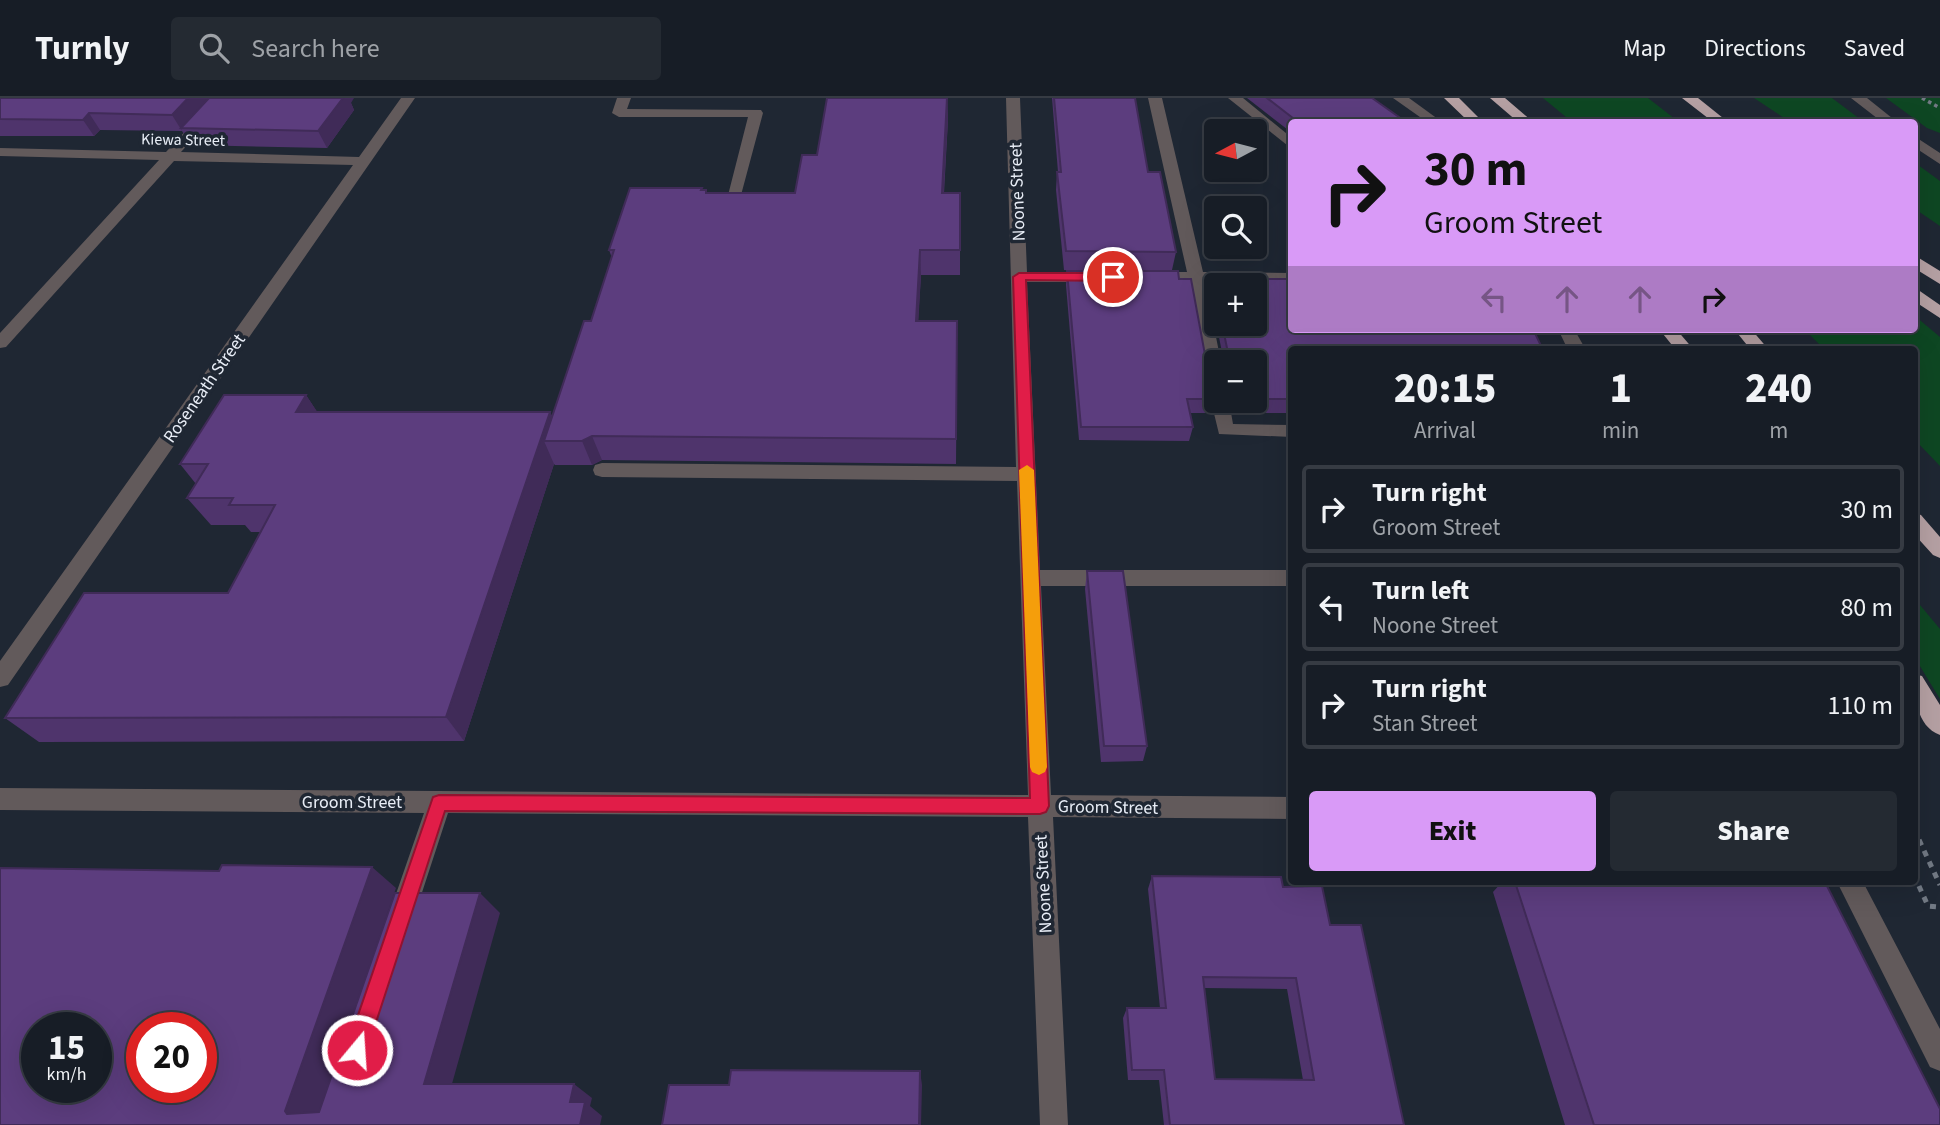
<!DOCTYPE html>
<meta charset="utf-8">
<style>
:root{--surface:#171d26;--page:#242a32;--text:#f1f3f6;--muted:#9ea2a7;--line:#363b43;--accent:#d99af7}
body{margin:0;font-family:"Source Sans 3",sans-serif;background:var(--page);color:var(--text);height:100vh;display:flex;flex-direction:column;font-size:26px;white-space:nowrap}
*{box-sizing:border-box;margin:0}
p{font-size:23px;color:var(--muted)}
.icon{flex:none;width:38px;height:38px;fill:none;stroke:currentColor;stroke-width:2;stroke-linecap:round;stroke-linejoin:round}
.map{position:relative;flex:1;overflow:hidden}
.sheet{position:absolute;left:1288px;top:248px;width:630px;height:539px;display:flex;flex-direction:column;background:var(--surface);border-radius:7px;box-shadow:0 7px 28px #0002,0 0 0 2px var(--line)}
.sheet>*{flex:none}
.top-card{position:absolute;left:1288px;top:21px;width:630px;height:214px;border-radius:7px;box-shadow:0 7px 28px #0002,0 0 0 2px var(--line);background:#d99af7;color:#111;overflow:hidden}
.needle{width:46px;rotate:263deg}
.controls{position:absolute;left:1204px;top:21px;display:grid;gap:14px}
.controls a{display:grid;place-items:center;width:63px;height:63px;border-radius:7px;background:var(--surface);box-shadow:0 7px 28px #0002,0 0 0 2px var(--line);font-size:35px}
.speed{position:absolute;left:21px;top:914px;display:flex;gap:14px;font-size:35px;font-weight:700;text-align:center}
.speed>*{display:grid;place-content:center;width:91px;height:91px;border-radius:50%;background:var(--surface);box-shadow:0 7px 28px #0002,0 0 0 2px var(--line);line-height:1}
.speed small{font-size:18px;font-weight:400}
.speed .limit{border:10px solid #d22;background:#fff;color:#111}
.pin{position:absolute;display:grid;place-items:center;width:60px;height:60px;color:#fff;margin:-30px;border:4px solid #fff;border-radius:50%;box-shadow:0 2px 7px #0007}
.me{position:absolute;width:77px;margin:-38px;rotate:18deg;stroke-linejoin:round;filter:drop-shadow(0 0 5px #0008)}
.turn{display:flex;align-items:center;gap:24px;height:147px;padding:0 21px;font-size:32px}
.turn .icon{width:91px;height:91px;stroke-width:2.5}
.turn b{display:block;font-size:49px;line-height:60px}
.lanes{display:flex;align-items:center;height:66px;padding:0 21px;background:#0003;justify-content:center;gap:35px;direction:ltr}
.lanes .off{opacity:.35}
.eta{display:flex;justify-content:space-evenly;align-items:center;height:119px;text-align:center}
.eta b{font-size:42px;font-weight:800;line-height:49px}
.button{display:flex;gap:14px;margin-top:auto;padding:14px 21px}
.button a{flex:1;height:80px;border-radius:7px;background:var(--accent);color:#111;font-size:28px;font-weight:800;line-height:80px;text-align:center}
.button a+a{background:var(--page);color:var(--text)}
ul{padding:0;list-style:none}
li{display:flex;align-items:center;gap:21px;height:88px;margin:0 14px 10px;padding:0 7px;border:4px solid var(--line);border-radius:7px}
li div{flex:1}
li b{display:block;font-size:26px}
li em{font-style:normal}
header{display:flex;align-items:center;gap:42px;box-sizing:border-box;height:98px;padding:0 35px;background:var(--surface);border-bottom:2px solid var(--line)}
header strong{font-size:33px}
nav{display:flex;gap:38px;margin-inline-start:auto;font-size:24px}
.search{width:490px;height:63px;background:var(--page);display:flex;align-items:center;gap:18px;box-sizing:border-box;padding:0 24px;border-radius:7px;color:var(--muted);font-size:26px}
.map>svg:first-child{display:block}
</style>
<header>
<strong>Turnly</strong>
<div class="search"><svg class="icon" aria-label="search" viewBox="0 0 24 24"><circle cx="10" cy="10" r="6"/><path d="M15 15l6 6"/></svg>Search here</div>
<nav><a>Map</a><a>Directions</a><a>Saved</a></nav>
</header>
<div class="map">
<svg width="1940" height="1027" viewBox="0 0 1940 1027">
<rect width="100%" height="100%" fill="#1f2733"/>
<path fill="#0e4723" d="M1543 0H1648L1679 24H1572Z
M1754 0H1832L1864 24H1790Z
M1886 0H1940V35L1927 30Z
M1914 64 1940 83V128L1915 111Z
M1915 218 1940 239V368L1915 342 1914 252H1825L1804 231H1914Z
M1915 501 1940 531V601L1915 560Z"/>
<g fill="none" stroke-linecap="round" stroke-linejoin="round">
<path stroke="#727984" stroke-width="3.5" stroke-dasharray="3.5 3.5" stroke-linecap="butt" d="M1922 0 1940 10"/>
<path stroke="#727984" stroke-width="5" stroke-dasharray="6 6" stroke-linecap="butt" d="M1914 731 1940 787
M1914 777 1928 808 1940 809"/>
<path fill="#625a5b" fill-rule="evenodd" d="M216 0H230L181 54 359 59 401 0H415L8 587 0 589V563L353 67 174 63 6 249 0 250V235L159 62 0 58V50L166 54Z
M617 0H631L627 11 761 12 763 15 737 112H727L725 109 748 19H619L612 15Z
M1006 0H1020L1027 174H1094L1102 179 1094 184H1027L1040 472H1292V488H1041L1051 697 1292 699V721L1053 719 1068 1027H1040L1028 719 448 715 413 822 409 831 400 834 391 831 387 822 424 715 0 712V690L1028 697 1017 383 602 379 595 377 593 372 595 367 602 365 1016 369Z
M1148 0H1162L1203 174 1292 175V185L1205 184 1221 264H1216V292L1207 286 1189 184H1151L1143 179 1151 174H1187Z
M1228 0H1243L1292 40V51Z
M1393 0H1409L1442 24H1427Z
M1851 0H1867L1897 24H1882Z
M1914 38 1940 55V66L1914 49Z
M1558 231H1574L1586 252H1568Z
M1216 298V303H1229L1233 326 1292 327V339L1219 336 1211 303Z
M1837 784H1863L1940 931V973L1930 969Z"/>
<path fill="#b5a0a3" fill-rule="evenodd" d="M1444 0H1459L1483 24H1469Z
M1490 0H1505L1533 24H1518Z
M1682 0H1698L1728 24H1713Z
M1914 157 1940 173V186L1914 170Z
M1914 189 1940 207V220L1914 203Z
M1659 231H1676L1694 252H1676Z
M1734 231H1751L1769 252H1751Z
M1914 415 1921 417 1940 439V460L1933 457 1914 436Z
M1914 576 1922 578 1940 607V637C1916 628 1914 597 1914 576Z"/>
</g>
<path fill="#4f346c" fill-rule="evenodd" d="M0 0 351 5 354 12 327 50 191 47 182 33 100 32 94 38H0Z
M947 0 948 22 944 95H960V177H921L918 223 957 248 956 366 602 362 592 367H555L554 366 464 643 39 644 5 620 228 495 260 434H251L245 427H211L187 400 196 386 180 366 306 297 317 314H550L552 318 591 223 612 160 609 152 703 92H706L707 95H795L817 57Z
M1052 0H1135L1148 74 1176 154 1172 172H1064L1056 92 1057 74H1058Z
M1247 0H1372L1406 24H1292V35Z
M1067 173 1179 181 1208 273 1216 278V296L1214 298V301L1211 315H1190L1193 329 1189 343 1079 342 1066 187Z
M1213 181 1292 252V315H1234L1231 303H1255V264H1219L1222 254 1210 195ZM1216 187 1255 226H1216Z
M1087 473 1147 648 1143 663 1101 664 1085 491Z
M1152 778 1283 789 1330 827 1404 1027H1164L1159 982H1128L1123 920 1127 910H1160L1148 791ZM1204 890 1287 891 1303 982 1215 981Z
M1502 784H1825L1940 1027H1565L1493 794Z"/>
<path fill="#402b58" d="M188 0H213L181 30 182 33 172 17Z
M339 0H354L351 5 354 12 327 50 318 33Z
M947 0 948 22 942 120V95Z
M89 15 100 32 94 38 83 22Z
M920 152 921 177 917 248 916 223Z
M1216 285V295L1211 301 1212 290Z
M306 297 324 324 296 314Z
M550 314 562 341 544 343 554 366 464 643 446 619Z
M592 338 602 362 592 367 582 343Z
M372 769 396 790 316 1026 287 1016 285 1013Z
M480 795 500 815 448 1000 424 986Z
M920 973 922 987 921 1027H919Z
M574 986 592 1000 590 1008 602 1018 600 1027H580L570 1004Z"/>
<path fill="#5c3d7e" stroke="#402b58" stroke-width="2" fill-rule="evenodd" d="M0 0H188L172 17 89 15 83 22 0 21Z
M209 0H343L318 33 181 30Z
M827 0H947L942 95H960V152H920L916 223H957L956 341 592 338 582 343H544L584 223H591L614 152H609L630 90H702L701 92H706V95H795L802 57H817Z
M1054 0H1135L1148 74H1160L1176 154 1066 153 1057 74H1061Z
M1267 0H1372L1406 24H1298Z
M1067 173H1178L1179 181H1191L1208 273 1216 278V285L1212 290 1214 301H1187L1193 329H1081Z
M1213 181H1292V231H1533L1543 252H1292V301H1255V264H1221L1222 253 1227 250 1222 226H1255V187H1216V198Z
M224 297H306L296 314H550L446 619 5 620 84 495H228L275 407H229L233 400H187L208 366H180Z
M1087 473H1123L1147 648H1104Z
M222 767 372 769 285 1013 287 1016 319 1014 395 795H480L424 986H574L570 1004H585L580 1027H0V770L219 773ZM37 929H96V989H37ZM142 929H201V989H142Z
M1152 778 1281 779 1283 789 1322 788 1330 827H1361L1404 1027H1170L1164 972H1132L1127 910H1166ZM1203 879 1296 880 1314 982 1215 981Z
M1515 784H1825L1940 1011V1027H1594Z
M731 972 920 973 919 1027H662L669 987H729Z"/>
<path fill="#e11d48" stroke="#92132f" stroke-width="2" d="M1019 175H1113L1119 179 1113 183 1026 182 1049 708 1046 714 1040 716 445 713 367 952 364 960 357 963 349 960 346 952 433 699 439 697 1030 700 1013 179Z"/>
<path fill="#f59e0b" d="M1027 367 1034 372 1047 669 1045 674 1039 677 1032 674 1030 669 1019 372Z"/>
<g text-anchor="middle" stroke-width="7" stroke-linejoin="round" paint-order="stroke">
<g font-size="16" fill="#e8edf6" stroke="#1f2733">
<text transform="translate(183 41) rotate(1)" y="6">Kiewa Street</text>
</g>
<g font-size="18" fill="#e8edf6" stroke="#1f2733">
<text transform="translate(1017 94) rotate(-92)" y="6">Noone Street</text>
<text transform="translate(204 290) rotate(-55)" y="6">Roseneath Street</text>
<text x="352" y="710">Groom Street</text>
<text transform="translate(1108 709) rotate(1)" y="6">Groom Street</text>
<text transform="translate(1043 786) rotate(-93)" y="6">Noone Street</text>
</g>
</g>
</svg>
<div class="controls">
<a><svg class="needle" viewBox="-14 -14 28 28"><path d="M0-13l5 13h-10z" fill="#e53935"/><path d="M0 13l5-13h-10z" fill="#9ea2a7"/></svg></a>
<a><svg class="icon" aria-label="search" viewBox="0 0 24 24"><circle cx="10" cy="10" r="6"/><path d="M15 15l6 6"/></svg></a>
<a>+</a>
<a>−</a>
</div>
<div class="speed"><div>15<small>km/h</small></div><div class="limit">20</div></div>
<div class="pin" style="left:1113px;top:179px;background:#d93025"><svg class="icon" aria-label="arrive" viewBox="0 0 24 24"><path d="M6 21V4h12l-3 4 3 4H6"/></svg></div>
<svg class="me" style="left:357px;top:952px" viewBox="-20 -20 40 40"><circle r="17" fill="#e11d48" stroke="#fff" stroke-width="3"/><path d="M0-11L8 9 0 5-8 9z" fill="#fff"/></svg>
<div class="top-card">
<div class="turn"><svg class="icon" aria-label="right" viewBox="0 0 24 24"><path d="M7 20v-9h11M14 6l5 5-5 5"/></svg><div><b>30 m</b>Groom Street</div></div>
<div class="lanes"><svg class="icon off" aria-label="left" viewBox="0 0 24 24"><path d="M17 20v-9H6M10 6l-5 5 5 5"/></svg><svg class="icon off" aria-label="ahead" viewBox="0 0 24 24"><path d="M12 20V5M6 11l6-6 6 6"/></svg><svg class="icon off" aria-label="ahead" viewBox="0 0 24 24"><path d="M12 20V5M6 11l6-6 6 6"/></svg><svg class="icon" aria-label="right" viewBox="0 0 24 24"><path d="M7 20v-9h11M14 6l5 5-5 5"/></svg></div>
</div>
<section class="sheet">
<div class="eta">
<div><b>20:15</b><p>Arrival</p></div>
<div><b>1</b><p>min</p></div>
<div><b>240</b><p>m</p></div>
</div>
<ul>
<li><svg class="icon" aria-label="right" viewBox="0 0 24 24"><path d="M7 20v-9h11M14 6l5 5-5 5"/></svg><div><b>Turn right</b><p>Groom Street</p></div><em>30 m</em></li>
<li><svg class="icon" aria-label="left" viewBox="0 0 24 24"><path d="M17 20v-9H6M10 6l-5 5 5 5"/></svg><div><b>Turn left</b><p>Noone Street</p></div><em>80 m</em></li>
<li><svg class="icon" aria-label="right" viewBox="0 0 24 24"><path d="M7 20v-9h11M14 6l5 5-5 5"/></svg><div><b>Turn right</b><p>Stan Street</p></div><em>110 m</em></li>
</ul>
<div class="button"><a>Exit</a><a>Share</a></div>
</section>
</div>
